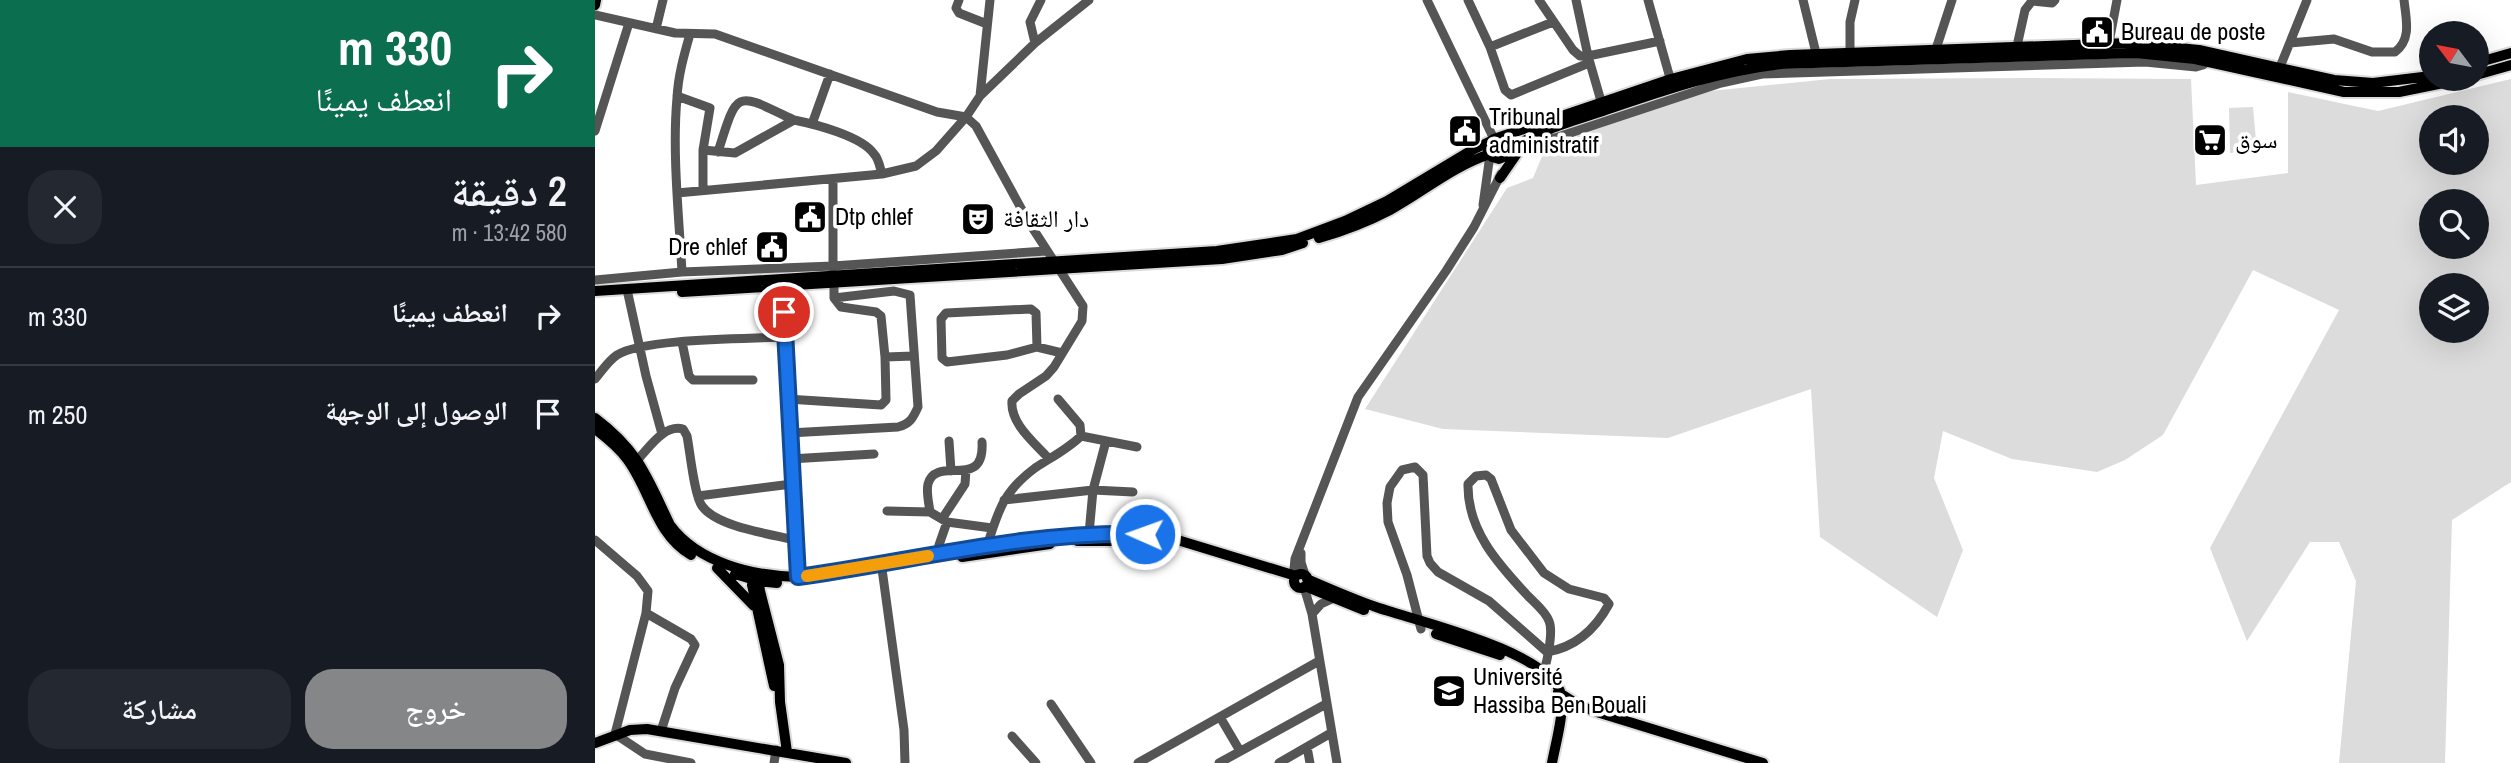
<!DOCTYPE html>
<html lang="ar">
<meta charset="utf-8">
<style>
:root{--surface:#171b24;--page:#242831;--text:#f1f3f6;--muted:#9ea1a6;--line:#363941;--accent:#858687}
body{margin:0;font-family:"Archivo Narrow","Noto Naskh Arabic",sans-serif;background:var(--page);color:var(--text);direction:rtl;height:100vh;display:flex;flex-direction:column;font-size:26px;white-space:nowrap}
*{box-sizing:border-box;margin:0}
p{font-size:23px;color:var(--muted)}
.icon{flex:none;width:38px;height:38px;fill:none;stroke:currentColor;stroke-width:2;stroke-linecap:round;stroke-linejoin:round}
.map{position:relative;flex:1;overflow:hidden;direction:ltr}
.details{display:flex;flex-direction:column;background:var(--surface);width:595px}
.details>*{flex:none}
.hud{background:#0b6e4f;color:#fff;overflow:hidden}
.needle{width:46px;rotate:302deg}
.fabs{position:absolute;left:1824px;top:21px;display:grid;gap:14px}
.fabs a{display:grid;place-items:center;width:70px;height:70px;border-radius:50%;background:var(--surface);box-shadow:0 7px 28px #0002;font-size:35px}
.pin{position:absolute;display:grid;place-items:center;width:60px;height:60px;color:#fff;margin:-30px;border:4px solid #fff;border-radius:50%;box-shadow:0 2px 7px #0007}
.me{position:absolute;width:77px;margin:-38px;rotate:272deg;stroke-linejoin:round;filter:drop-shadow(0 0 5px #0008)}
.turn{display:flex;align-items:center;gap:24px;height:147px;padding:0 28px;font-size:32px}
.turn .icon{width:91px;height:91px;stroke-width:2.5}
.turn b{display:block;font-size:49px;line-height:60px}
.round{display:grid;place-items:center;flex:none;width:74px;height:74px;border-radius:28px;background:var(--page)}
.head{display:flex;align-items:center;justify-content:space-between;height:119px;padding:0 28px}
h1{font-size:42px;font-weight:600;line-height:52px}
.primary-button{display:flex;gap:14px;margin-top:auto;padding:14px 28px}
.primary-button a{flex:1;height:80px;border-radius:28px;background:var(--accent);color:#fff;font-size:28px;font-weight:600;line-height:80px;text-align:center}
.primary-button a+a{background:var(--page);color:var(--text)}
ul{padding:0;list-style:none}
li{display:flex;align-items:center;gap:21px;height:98px;padding:0 28px;border-top:2px solid var(--line)}
li div{flex:1}
li b{display:block;font-size:26px}
li em{font-style:normal}
main{display:flex;flex:1;min-height:0}
.map>svg:first-child{display:block}
</style>
<main>
<div class="map">
<svg width="1916" height="763" viewBox="0 0 1916 763">
<rect width="100%" height="100%" fill="#fff"/>
<path fill="#dcdcdc" fill-rule="evenodd" d="M1430 78 1596 79 1601 185 1693 173V92L1783 111 1916 79V482L1857 520 1850 763H1744L1761 581 1744 542H1715L1652 641 1615 548 1744 310 1658 270 1568 435 1530 460 1502 472 1417 459 1348 431 1339 478 1368 550 1342 617 1225 537 1216 389 1073 438 848 429 770 409 912 188 938 178 953 142 1105 92 1235 79ZM1836 117H1881V163H1836ZM1836 201H1881V247H1836ZM1836 285H1881V331H1836Z
M1658 107 1662 151 1635 153 1634 108Z"/>
<g fill="none" stroke-linecap="round" stroke-linejoin="round">
<g stroke="#dbdbdb" stroke-width="14">
<path id="major" d="M0 5 1 0
M1881 63 1916 53
M1881 75 1916 65
M904 138 911 141 914 148 911 156 904 159 897 157 893 151 894 143 899 139 1076 79 1152 59 1195 55 1534 43 1604 50 1739 80 1778 83 1836 76
M914 151C942 130 975 122 1008 111 1067 91 1124 71 1186 64L1541 53 1600 59 1749 92H1804L1868 79
M905 178 923 152
M724 238C748 231 772 222 795 210 828 192 858 166 895 154
M0 291 622 251 702 239 750 221 792 201 877 150 896 141
M87 292 627 259 687 250 708 243
M0 418C44 451 52 477 75 525 103 563 158 576 203 577L454 537 505 533 576 538 701 576
M0 429C12 438 23 447 32 459 56 491 60 534 96 555
M482 541H543
M367 557 455 544
M122 568 159 606
M140 574 163 581 182 583
M699 581a7 7 0 1 1 14 0a7 7 0 1 1-14 0Z
M163 576 165 591 184 665 185 702 192 752
M712 579C735 589 758 599 781 607 821 621 954 651 966 694 970 711 960 746 957 763
M157 585 179 686
M710 586 769 610
M841 634 905 655
M963 692 985 706 1005 713 1168 763
M0 743 35 730 52 729 251 763"/>
</g>
<path stroke="#555" stroke-width="9" d="M364 0 361 8 364 13 392 24
M832 0 899 139
M873 0 895 47 958 22
M944 0 978 50 985 56H993L1006 101
M981 0 993 56 1065 41
M1053 0 1077 85
M1208 0 1221 53
M0 15 80 33 120 34 342 112 371 117 381 126 433 221 488 306 487 321 459 367 451 376 424 394 417 401C415 424 440 443 454 459
M61 29 68 0
M440 43 435 22 446 0
M1695 43 1739 39 1777 52H1800C1817 39 1811 19 1809 0
M1422 46 1430 10 1437 1 1457 3 1460 0
M895 47 910 90 916 95 994 63
M1513 48 1522 0
M1339 55 1357 0
M1255 57V22L1260 0
M1683 72 1712 0
M82 96 115 108 108 150V190
M385 96 395 0
M217 124 235 74
M0 131 34 23
M943 133 952 138H960L1126 83 1167 74 1550 62 1601 67 1608 65 1613 61
M108 150 140 153 199 120C219 124 267 136 279 154 284 159 285 168 287 174
M123 152C143 88 140 92 199 120
M238 179V269
M82 193 287 174 321 166 341 151 371 117 385 96 440 43 494 0
M888 205 895 155
M87 272C84 217 77 152 82 98 83 76 89 55 95 34
M188 279 192 399 203 577
M0 280 87 272 238 266 451 251
M33 294 51 376 67 434
M87 342 94 376 98 380H158
M442 347 441 313 436 309 351 313 346 319 347 358 352 362 412 355 442 347 467 353
M290 357 319 356
M0 379C7 371 13 361 22 355 49 338 153 339 189 337
M192 399 286 405 291 400 290 357 286 316 281 312 246 307 239 298
M194 433 303 427C315 424 318 418 323 407L315 295 299 291 239 298V284
M486 436 542 447
M354 441 356 471
M43 459C54 448 69 424 88 429L92 436C95 451 99 495 107 506 122 527 176 534 200 540
M195 459 279 454
M103 496 197 484
M409 500 498 490 538 492
M292 511 335 512 352 522 397 528
M335 512C334 504 331 492 333 484 341 454 390 492 387 442
M347 519 370 484 371 470
M494 534 498 490 511 441
M0 540 42 576 53 591 51 613 20 734 50 754 96 763
M390 552C403 514 405 494 440 468 455 458 473 449 486 436L485 425 463 399
M706 553V562L710 575
M343 554 344 545 352 522
M287 569 309 730 310 763
M702 575 699 569 700 559 763 397 851 271 879 227 906 174
M709 587 717 614 742 763
M51 613 96 639 100 645 80 688 66 731
M717 614 726 604 739 598
M826 629 812 575 793 522 792 503 795 487 807 470 820 467 828 475 832 556 835 563 843 572 894 601 952 652C981 647 1000 630 1014 604L1009 598 974 589 949 573 916 530 896 479 891 475 881 476 873 484C872 530 903 564 933 596 940 603 951 612 954 621 959 632 951 668 946 680
M456 704 496 763
M625 717 645 751
M417 736 441 763
M712 747 715 763
M179 763 181 750
M543 763 724 661
M624 763 731 704
M684 763 736 733"/>
<use href="#major" stroke="#000" stroke-width="10"/>
</g>
<g fill="none" stroke-linecap="round" stroke-linejoin="round">
<g stroke="#114b97" stroke-width="18">
<path id="route" d="M189 312 203 577C318 561 432 531 550 534"/>
</g>
<use href="#route" stroke="#1a73e8" stroke-width="12"/>
<path stroke="#f59e0b" stroke-width="12" d="M212 576 333 556"/>
</g>
<defs>
<g id="civic-square" transform="scale(1.75)"><rect x="-9" y="-9" width="18" height="18" rx="4" fill="#000" stroke="#fff"/><path d="M-.6-6.5H3V-4.5H.6V-3L4-1V1h2V6H-6V1h2V-1L-.6-3ZM-1.2 2.5V6h2.4V2.5Z" fill="#fff"/></g>
<g id="supermarket-square" transform="scale(1.75)"><rect x="-9" y="-9" width="18" height="18" rx="4" fill="#000" stroke="#fff"/><path d="M-6-5.5h2.5l.6 2H6L4.5 2H-2.5L-4.4-4H-6ZM-1.5 3.2a1.3 1.3 0 1 0 .1 0ZM3 3.2a1.3 1.3 0 1 0 .1 0Z" fill="#fff"/></g>
<g id="theatre-square" transform="scale(1.75)"><rect x="-9" y="-9" width="18" height="18" rx="4" fill="#000" stroke="#fff"/><path d="M-5-5.5Q0-4 5-5.5V0Q5 5 0 6Q-5 5-5 0ZM-3.3-2.5H-1v1.5H-3.3ZM1-2.5H3.3v1.5H1ZM-2.8 1Q0 5.5 2.8 1Z" fill="#fff"/></g>
<g id="university-square" transform="scale(1.75)"><rect x="-9" y="-9" width="18" height="18" rx="4" fill="#000" stroke="#fff"/><path d="M0-5L7-2L0 1L-7-2ZM-4 1L0 2.5L4 1V4Q0 6-4 4Z" fill="#fff"/></g>
</defs>
<g fill-rule="evenodd">
<use href="#civic-square" x="1502" y="32"/>
<use href="#civic-square" x="870" y="131"/>
<use href="#supermarket-square" x="1615" y="140"/>
<use href="#civic-square" x="215" y="217"/>
<use href="#theatre-square" x="383" y="219"/>
<use href="#civic-square" x="177" y="247"/>
<use href="#university-square" x="854" y="691"/>
</g>
<g text-anchor="middle" stroke-width="7" stroke-linejoin="round" paint-order="stroke">
<g font-size="24" fill="#000" stroke="#fff" text-anchor="start">
<text x="1526" y="40">Bureau de poste</text>
<text x="894" y="125">Tribunal<tspan x="894" dy="28">administratif</tspan></text>
<text x="1640" y="148">سوق</text>
<text x="240" y="225">Dtp chlef</text>
<text x="408" y="227">دار الثقافة</text>
<text x="152" y="255" text-anchor="end">Dre chlef</text>
<text x="878" y="685">Université<tspan x="878" dy="28">Hassiba Ben Bouali</tspan></text>
</g>
</g>
</svg>
<div class="fabs">
<a><svg class="needle" viewBox="-14 -14 28 28"><path d="M0-13l5 13h-10z" fill="#e53935"/><path d="M0 13l5-13h-10z" fill="#9ea1a6"/></svg></a>
<a><svg class="icon" aria-label="sound" viewBox="0 0 24 24"><path d="M4 9h4l5-4v14l-5-4H4zM17 9q2 3 0 6"/></svg></a>
<a><svg class="icon" aria-label="search" viewBox="0 0 24 24"><circle cx="10" cy="10" r="6"/><path d="M15 15l6 6"/></svg></a>
<a><svg class="icon" aria-label="layers" viewBox="0 0 24 24"><path d="M12 4l9 5-9 5-9-5zM3 14l9 5 9-5"/></svg></a>
</div>
<div class="pin" style="left:189px;top:312px;background:#d93025"><svg class="icon" aria-label="arrive" viewBox="0 0 24 24"><path d="M6 21V4h12l-3 4 3 4H6"/></svg></div>
<svg class="me" style="left:550px;top:534px" viewBox="-20 -20 40 40"><circle r="17" fill="#1a73e8" stroke="#fff" stroke-width="3"/><path d="M0-11L8 9 0 5-8 9z" fill="#fff"/></svg>
</div>
<section class="details">
<div class="hud">
<div class="turn"><svg class="icon" aria-label="right" viewBox="0 0 24 24"><path d="M7 20v-9h11M14 6l5 5-5 5"/></svg><div><b>330 m</b>انعطف يمينًا</div></div>
</div>
<div class="head"><div><h1>2 دقيقة</h1><p>580 m · 13:42</p></div><a class="round"><svg class="icon" aria-label="close" viewBox="0 0 24 24"><path d="M6 6l12 12M18 6L6 18"/></svg></a></div>
<ul>
<li><svg class="icon" aria-label="right" viewBox="0 0 24 24"><path d="M7 20v-9h11M14 6l5 5-5 5"/></svg><div><b>انعطف يمينًا</b></div><em>330 m</em></li>
<li><svg class="icon" aria-label="arrive" viewBox="0 0 24 24"><path d="M6 21V4h12l-3 4 3 4H6"/></svg><div><b>الوصول إلى الوجهة</b></div><em>250 m</em></li>
</ul>
<div class="primary-button"><a>خروج</a><a>مشاركة</a></div>
</section>
</main>
